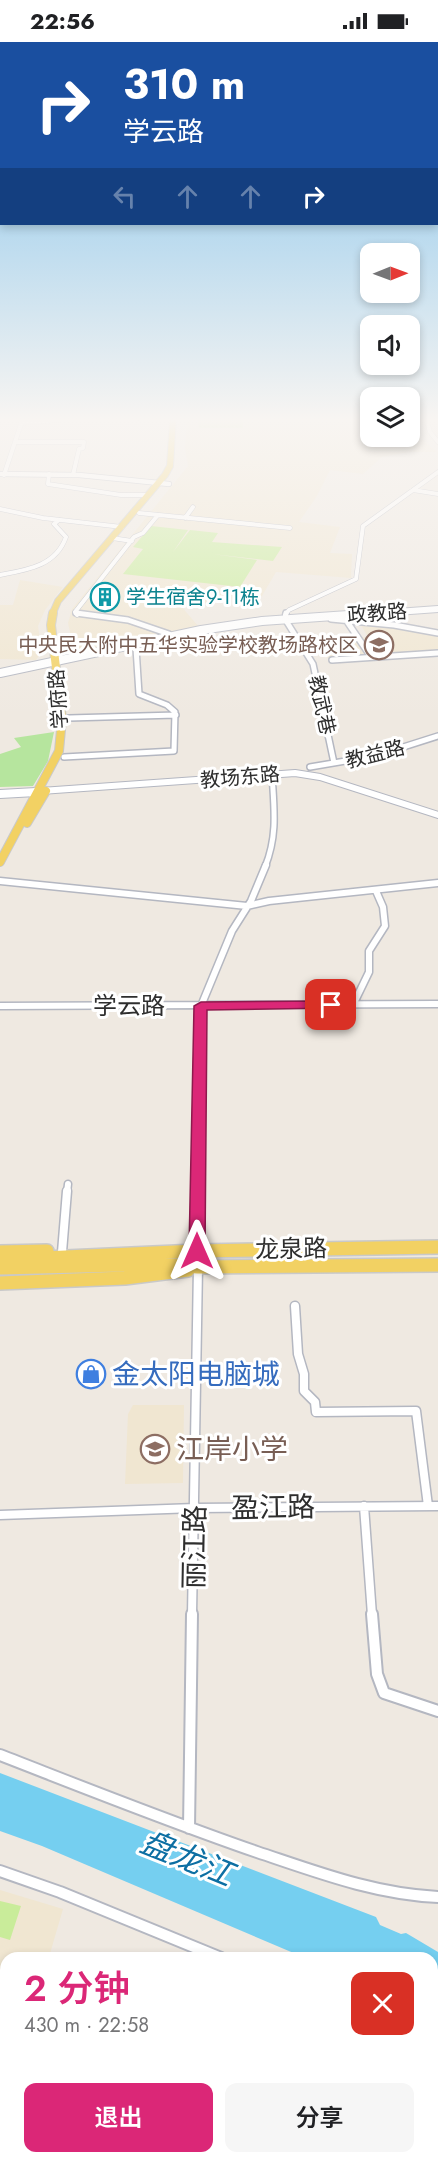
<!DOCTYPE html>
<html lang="zh">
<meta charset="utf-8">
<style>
:root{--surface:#fff;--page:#f6f6f6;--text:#202124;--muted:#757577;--accent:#db2777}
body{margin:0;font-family:Jost,"Noto Sans SC",sans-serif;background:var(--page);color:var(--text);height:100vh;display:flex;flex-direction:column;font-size:22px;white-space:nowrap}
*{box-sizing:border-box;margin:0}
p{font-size:20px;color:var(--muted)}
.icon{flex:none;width:33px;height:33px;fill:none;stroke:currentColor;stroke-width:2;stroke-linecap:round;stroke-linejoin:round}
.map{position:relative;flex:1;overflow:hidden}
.details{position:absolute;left:0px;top:1910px;width:438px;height:212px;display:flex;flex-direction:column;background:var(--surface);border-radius:18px 18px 0 0;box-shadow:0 3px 9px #0003}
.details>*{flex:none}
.guide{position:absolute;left:0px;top:0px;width:438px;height:183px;box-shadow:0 3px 9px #0003;background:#1a4fa0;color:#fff;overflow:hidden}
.needle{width:39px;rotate:89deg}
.controls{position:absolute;left:360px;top:201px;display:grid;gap:12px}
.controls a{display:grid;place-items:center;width:60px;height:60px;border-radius:12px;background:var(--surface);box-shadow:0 3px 9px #0003;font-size:30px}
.pin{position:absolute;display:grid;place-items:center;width:51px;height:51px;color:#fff;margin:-26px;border-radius:12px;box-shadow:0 3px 9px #0006}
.me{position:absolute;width:66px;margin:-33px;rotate:0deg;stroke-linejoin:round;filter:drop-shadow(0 0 4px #0008)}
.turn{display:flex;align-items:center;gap:21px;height:126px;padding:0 24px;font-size:27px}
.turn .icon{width:78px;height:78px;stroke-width:2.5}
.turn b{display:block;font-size:42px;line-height:51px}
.lanes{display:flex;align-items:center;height:57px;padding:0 24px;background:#0003;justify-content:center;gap:30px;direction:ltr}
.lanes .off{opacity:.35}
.round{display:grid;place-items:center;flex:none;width:63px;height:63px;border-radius:12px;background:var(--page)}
.head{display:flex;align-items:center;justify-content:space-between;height:102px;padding:0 24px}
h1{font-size:36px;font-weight:600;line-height:45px;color:var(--accent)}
.primary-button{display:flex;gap:12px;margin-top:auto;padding:12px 24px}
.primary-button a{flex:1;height:69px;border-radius:12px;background:var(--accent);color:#fff;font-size:24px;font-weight:600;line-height:69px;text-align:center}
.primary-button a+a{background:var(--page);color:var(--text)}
.status{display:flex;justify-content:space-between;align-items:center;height:42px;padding:0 30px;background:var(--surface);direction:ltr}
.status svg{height:16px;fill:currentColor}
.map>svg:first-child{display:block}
</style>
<div class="status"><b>22:56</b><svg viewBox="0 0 49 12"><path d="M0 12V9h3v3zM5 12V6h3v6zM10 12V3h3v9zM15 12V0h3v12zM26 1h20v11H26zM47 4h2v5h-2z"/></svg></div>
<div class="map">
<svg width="438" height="2120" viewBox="0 0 438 2120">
<rect width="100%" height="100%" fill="#efe9e1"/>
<path fill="#f0e6d1" d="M187 377H370V394H410V377H414L422 397 436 410H410L382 415 363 432 330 428 317 454 299 480 340 485 330 511 352 512 351 536 276 530 262 554 181 564 199 585 82 609 74 607 68 581 72 567 188 424 185 406Z
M20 538 63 545 45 568 38 584 42 609 36 618 0 617V563H13Z
M361 583 384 584 438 593V609L329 618 316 598 368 595Z
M133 1363H184L183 1441 125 1442 128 1372Z
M0 1848 63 1867 49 1915 6 1916V2070L0 2092Z"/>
<path fill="#b6e59e" d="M54 690 48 719 33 744 0 745V712L21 705 14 696Z"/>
<path fill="#c9ec9a" d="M198 378H242L243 386H199Z
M151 484 188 488 173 510 190 488 218 491 212 500 282 505 273 519 212 512 257 518 240 545 123 532 143 507 133 505Z
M0 1859 21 1864 10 1898 0 1895Z"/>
<path fill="#75cff0" d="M0 1731 376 1875 380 1883 401 1892 406 1891 438 1910V1969L432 1968V1916L303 1915 42 1804 0 1789Z"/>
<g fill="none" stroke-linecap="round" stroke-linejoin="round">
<g stroke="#b4b7c1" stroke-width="5">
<path id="minor-far4" d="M426 377 430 390 438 400
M21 381 71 377H137
M15 400H84L83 406 79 407 73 433
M49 432 48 442 121 453H149
M4 433 22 379
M413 448 438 452
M0 467 43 476 122 485
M139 471 290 486
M185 476 193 465
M112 496 132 499
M0 533C27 528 56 524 66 495L54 482 59 478
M77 573 75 570 134 495 143 491 158 473
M285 573 289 568 356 537 363 484 438 430"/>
</g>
<g stroke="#b4b7c1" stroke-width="8">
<path id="minor-far3" d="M76 571 128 578 169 592
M286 571 285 577 313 622 334 721
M331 577 394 583 438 591
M346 578 371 615
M332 618 438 611
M69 676 176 673
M64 715 174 709 175 670 167 663 139 652 136 606 133 602
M310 725 375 714 438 694
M265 825C278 793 274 766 272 732"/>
</g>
<g stroke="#b4b7c1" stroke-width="9">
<path id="minor-far2" d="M0 839 247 864 269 859 438 841
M353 963 369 930V909L385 884 383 865 376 849
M0 964 438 962
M67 1151 68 1142
M198 1151 201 964 232 889 251 859 266 823"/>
</g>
<g stroke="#b4b7c1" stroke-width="11">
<path id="minor-far1" d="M197 1209 198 1149
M62 1210 67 1149
M295 1264 298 1312 304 1332V1349L315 1360 316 1370 416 1369 428 1464
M364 1464 372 1573
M0 1473 195 1466 438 1464
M192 1573 198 1225"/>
</g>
<g stroke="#b4b7c1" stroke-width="14">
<path id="minor" d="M372 1572 377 1632 384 1651 438 1669
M0 1713C85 1746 170 1780 257 1810 317 1830 374 1852 438 1855
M189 1786 192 1572
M0 1829 60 1850 221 1916
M432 1997 438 1999"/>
</g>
<g stroke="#b4b7c1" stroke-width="6">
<path id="tertiary-far1" d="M0 432 79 433 169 442"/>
</g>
<g stroke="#b4b7c1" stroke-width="8">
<path id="tertiary" d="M41 749 295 731 320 735 438 773"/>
</g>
<g stroke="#b4b7c1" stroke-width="8">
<path id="secondary-far1" d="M355 573 438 567"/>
</g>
<g stroke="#b4b7c1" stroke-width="10">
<path id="secondary" d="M0 631 201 588 262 579 377 571
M0 752 36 750"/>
</g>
<g stroke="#c9c9c9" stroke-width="8">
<path id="primary-far2" d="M52 573 58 559 165 433 170 424 173 377"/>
</g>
<g stroke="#c9c9c9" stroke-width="10">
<path id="primary-far1" d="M27 781 46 749
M0 820 59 709 62 677 51 583 53 571"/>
</g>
<g stroke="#c9c9c9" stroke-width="16">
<path id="primary" d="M0 1210 47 1209
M0 1218 197 1209 438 1205
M0 1226 159 1222 198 1225 438 1223
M0 1241 125 1236 188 1228"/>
</g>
<use href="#minor-far4" stroke="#fff" stroke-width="4"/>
<use href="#minor-far3" stroke="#fff" stroke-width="5"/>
<use href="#minor-far2" stroke="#fff" stroke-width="6"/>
<use href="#minor-far1" stroke="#fff" stroke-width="8"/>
<use href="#minor" stroke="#fff" stroke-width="10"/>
<use href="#tertiary-far1" stroke="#fff" stroke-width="4.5"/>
<use href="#tertiary" stroke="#fff" stroke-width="6"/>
<use href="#secondary-far1" stroke="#fff" stroke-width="6"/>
<use href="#secondary" stroke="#fff" stroke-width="8"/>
<use href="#primary-far2" stroke="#f2d163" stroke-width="6"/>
<use href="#primary-far1" stroke="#f2d163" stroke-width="8"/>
<use href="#primary" stroke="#f2d163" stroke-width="13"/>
</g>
<linearGradient id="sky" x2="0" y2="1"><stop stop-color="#7abfeb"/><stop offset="0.56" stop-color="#f8f5f2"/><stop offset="1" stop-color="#f8f5f2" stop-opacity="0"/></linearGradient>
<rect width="438" height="674" fill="url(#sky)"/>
<path fill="#db2777" stroke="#8e194d" stroke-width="1.5" d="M331 959 336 960 338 963 336 966 207 968 205 1209 202 1213H192L189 1209 194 964 201 960Z"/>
<defs>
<g id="building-ring" transform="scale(1.5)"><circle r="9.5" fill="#fff" stroke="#0f9aa8" stroke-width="1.5"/><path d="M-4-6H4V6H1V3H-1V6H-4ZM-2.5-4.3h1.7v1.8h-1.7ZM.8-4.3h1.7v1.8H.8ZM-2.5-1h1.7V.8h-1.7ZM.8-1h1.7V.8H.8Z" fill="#0f9aa8"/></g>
<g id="school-ring" transform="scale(1.5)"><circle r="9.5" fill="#fff" stroke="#8d6e63" stroke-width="1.5"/><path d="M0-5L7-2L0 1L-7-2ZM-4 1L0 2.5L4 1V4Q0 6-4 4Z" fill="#8d6e63"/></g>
<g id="shop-ring" transform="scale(1.5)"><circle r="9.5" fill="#fff" stroke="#3f7fe0" stroke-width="1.5"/><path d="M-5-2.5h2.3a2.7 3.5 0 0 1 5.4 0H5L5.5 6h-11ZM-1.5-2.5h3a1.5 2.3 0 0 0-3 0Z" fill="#3f7fe0"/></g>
</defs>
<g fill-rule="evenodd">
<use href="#building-ring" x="105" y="555"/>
<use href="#school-ring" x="379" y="603"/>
<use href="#shop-ring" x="91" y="1332"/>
<use href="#school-ring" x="155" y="1407"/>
</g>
<g text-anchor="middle" stroke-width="6" stroke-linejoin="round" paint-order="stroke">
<g font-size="20" fill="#0d838f" stroke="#fff" text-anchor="start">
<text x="126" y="562">学生宿舍9-11栋</text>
</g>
<g font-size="20" fill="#2e2e2e" stroke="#fff">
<text transform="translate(377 571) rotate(-4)" y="7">政教路</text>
<text transform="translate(58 657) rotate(-94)" y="7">学府路</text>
<text transform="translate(322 663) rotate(78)" y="7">教武巷</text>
<text transform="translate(375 712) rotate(-14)" y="7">教益路</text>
<text transform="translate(240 735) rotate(-5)" y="7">教场东路</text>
</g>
<g font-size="20" fill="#785e54" stroke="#fff" text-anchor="end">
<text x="358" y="610">中央民大附中五华实验学校教场路校区</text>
</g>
<g font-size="24" fill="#2e2e2e" stroke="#fff">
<text x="129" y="972">学云路</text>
<text transform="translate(291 1207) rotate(-1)" y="8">龙泉路</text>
</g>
<g font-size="28" fill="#366cbe" stroke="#fff" text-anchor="start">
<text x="112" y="1342">金太阳电脑城</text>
</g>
<g font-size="28" fill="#785e54" stroke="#fff" text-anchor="start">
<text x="176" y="1417">江岸小学</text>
</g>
<g font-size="28" fill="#2e2e2e" stroke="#fff">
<text transform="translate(273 1465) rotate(-1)" y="10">盈江路</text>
<text transform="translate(194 1505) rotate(-89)" y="10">丽江路</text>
</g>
<g font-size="32" font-style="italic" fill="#0d6fa3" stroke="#fff">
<text transform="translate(187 1816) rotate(22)" y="11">盘龙江</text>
</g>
</g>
</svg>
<div class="controls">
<a><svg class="needle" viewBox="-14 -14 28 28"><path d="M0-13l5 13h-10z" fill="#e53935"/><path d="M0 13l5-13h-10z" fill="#757577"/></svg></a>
<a><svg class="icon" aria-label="sound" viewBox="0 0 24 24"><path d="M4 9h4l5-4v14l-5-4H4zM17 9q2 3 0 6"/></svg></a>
<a><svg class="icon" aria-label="layers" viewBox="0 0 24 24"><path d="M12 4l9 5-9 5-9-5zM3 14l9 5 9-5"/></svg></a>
</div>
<div class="pin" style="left:331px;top:963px;background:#d93025"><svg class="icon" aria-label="arrive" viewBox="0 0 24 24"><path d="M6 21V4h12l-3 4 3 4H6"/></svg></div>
<svg class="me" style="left:197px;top:1209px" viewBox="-20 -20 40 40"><path d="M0-17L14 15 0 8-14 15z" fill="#db2777" stroke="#fff" stroke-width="4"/></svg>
<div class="guide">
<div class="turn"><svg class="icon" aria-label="right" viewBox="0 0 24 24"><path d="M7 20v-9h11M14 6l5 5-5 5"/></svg><div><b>310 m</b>学云路</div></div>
<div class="lanes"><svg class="icon off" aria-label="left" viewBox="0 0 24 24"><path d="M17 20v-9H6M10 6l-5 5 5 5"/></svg><svg class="icon off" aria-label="ahead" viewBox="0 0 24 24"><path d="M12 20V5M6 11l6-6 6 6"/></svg><svg class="icon off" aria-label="ahead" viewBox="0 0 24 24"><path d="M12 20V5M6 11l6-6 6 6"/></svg><svg class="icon" aria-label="right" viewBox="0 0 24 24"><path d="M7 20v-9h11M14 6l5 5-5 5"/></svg></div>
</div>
<section class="details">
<div class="head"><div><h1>2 分钟</h1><p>430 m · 22:58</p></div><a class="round" style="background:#d93025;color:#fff"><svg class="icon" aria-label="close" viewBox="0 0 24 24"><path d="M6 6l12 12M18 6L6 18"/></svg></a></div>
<div class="primary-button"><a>退出</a><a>分享</a></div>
</section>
</div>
